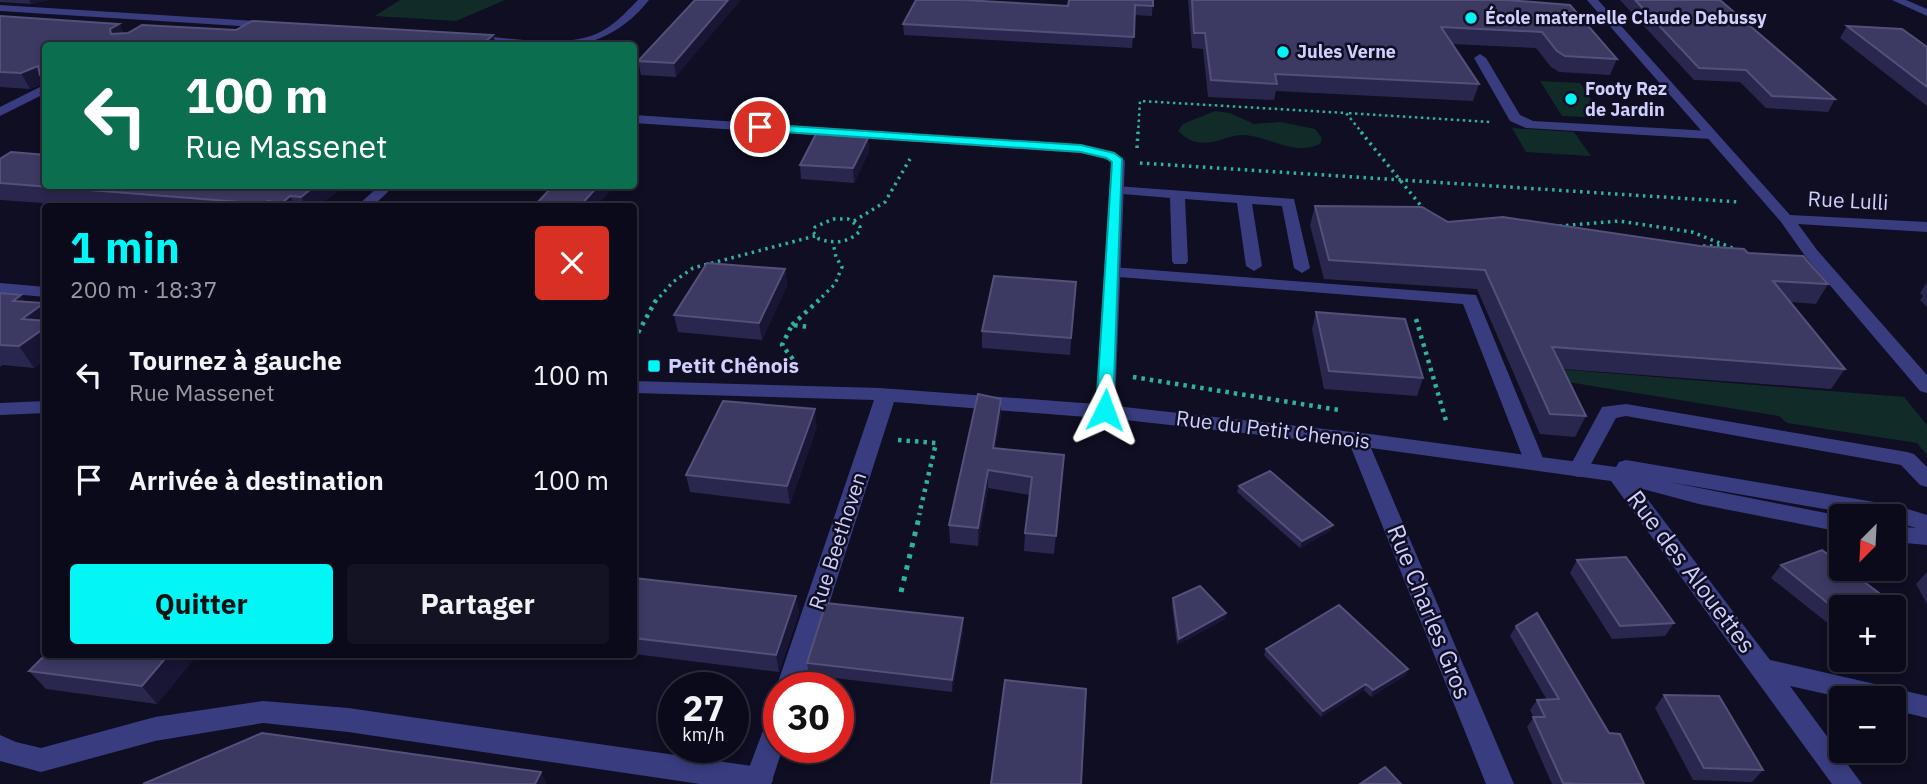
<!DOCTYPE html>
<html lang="fr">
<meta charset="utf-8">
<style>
:root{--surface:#0b0a1a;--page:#141323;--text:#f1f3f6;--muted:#9a9aa2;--line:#2b2b39;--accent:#03f6f6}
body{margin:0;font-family:"IBM Plex Sans",sans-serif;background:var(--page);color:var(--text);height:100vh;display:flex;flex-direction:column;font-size:26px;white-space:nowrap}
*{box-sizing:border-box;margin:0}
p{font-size:23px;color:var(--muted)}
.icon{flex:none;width:38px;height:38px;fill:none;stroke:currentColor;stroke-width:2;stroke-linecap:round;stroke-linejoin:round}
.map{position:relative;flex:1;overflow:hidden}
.panel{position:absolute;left:42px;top:203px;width:595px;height:455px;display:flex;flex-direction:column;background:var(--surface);border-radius:7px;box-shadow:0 4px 10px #0003,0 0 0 2px var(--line)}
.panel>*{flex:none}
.guide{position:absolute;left:42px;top:42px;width:595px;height:147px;border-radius:7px;box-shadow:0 4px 10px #0003,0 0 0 2px var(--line);background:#0b6e4f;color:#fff;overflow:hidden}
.needle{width:46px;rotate:204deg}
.controls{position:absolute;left:1829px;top:504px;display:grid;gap:14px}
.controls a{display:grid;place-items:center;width:77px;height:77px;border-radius:7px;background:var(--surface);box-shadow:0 4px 10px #0003,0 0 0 2px var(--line);font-size:35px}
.speed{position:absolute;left:658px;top:672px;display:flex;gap:14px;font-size:35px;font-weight:700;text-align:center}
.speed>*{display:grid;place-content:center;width:91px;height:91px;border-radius:50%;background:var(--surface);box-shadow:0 4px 10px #0003,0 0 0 2px var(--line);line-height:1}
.speed small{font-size:18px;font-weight:400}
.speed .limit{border:10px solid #d22;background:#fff;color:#111}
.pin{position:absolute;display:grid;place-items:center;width:60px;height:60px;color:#fff;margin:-30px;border:4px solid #fff;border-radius:50%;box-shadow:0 2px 7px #0007}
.me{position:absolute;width:77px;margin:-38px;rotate:3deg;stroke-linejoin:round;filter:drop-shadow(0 0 5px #0008)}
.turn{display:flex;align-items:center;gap:24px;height:147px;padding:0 28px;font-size:32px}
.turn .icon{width:91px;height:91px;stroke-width:2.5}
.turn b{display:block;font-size:49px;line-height:60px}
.round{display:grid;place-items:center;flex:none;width:74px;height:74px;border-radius:7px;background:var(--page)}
.headline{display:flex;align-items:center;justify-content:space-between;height:119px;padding:0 28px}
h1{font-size:42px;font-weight:800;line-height:52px;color:var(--accent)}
.action{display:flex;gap:14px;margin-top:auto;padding:14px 28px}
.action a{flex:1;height:80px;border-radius:7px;background:var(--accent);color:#111;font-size:28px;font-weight:800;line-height:80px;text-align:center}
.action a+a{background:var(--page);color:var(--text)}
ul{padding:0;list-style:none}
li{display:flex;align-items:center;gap:21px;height:105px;padding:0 28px}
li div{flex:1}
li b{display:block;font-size:26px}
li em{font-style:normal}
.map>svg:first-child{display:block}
</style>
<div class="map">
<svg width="1927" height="784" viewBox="0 0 1927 784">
<rect width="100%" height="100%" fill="#0f0e22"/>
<path fill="#112c28" d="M400 0H505L456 21 375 16Z
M1540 81 1580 83 1604 118 1562 116Z
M1215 111 1230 113 1254 124 1280 122 1315 129 1322 138 1320 144C1295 156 1270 137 1245 135 1228 134 1214 146 1196 142 1189 140 1183 136 1178 131L1183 124Z
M1512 128 1574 132 1591 156 1526 152Z
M1544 368 1904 397 1927 425V455L1917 443 1787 423 1779 416 1549 379Z"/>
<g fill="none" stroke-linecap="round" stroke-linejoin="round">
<path stroke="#2fb29d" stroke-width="2.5" stroke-dasharray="2.5 3.5" stroke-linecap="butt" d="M1138 134 1140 101 1346 113
M1363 134 1346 113 1490 122"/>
<path stroke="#2fb29d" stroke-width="3.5" stroke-dasharray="2.5 4.5" stroke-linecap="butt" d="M1361 132 1426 212
M1137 148 1138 132
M1140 163 1739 202
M833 219H848L860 227V231C848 243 835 244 819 239L813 232 815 227Z
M854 221 885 202 910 159
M1559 226 1619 221 1692 232 1735 249
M1703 246H1722
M655 302 673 282 693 268 815 236
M817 302 835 284 842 267 836 257 833 243"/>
<path stroke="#2fb29d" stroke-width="4.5" stroke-dasharray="3.5 5" stroke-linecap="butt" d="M1416 319 1447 424
M792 325 819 300
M634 340 656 300
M798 366 782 345 792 325 810 327
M1133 377 1339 410
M898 440 936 443 919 515"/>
<path stroke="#2fb29d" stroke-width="5" stroke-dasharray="4.5 7" stroke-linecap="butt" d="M901 592 920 513"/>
<path fill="#393d80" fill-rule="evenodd" d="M1480 54 1486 58 1520 115 1533 121 1711 131 1718 135 1711 139 1526 128 1510 121 1474 58Z
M1116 186 1294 199 1310 268 1302 273 1294 268 1282 206 1252 204 1262 266 1254 271 1246 266 1237 203 1185 199 1188 261 1186 264H1174L1172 261 1170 198 1111 193 1109 190 1111 187Z
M1112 267 1476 295 1545 463 1542 468 1535 470 1528 468 1525 463 1463 304 1106 276 1104 272 1106 268Z
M1626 404 1907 452 1914 454 1927 467V487L1920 485 1901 465 1626 416 1616 418 1585 475 1578 477 1571 475 1568 470 1602 407Z
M263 701 348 708 759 767 769 771 773 780 771 784H700L348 732 263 723 155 741 41 772 0 761V735L16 742 41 748 155 717Z"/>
<path fill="#393d80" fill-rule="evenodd" d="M638 0H649C599 62 542 47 471 41L465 38 471 35C509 37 559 49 596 34 613 27 625 13 638 0Z
M1587 0H1598L1790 215 1927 222V232L1798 224 1817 250 1927 375V393L1920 391 1805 256 1781 222Z
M0 5 273 22 279 25 273 28 0 11Z
M46 84V93L0 116V107Z
M634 115 1081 145 1115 152 1125 161 1115 406 1370 434 1616 467 1619 462 1626 460 1898 506 1927 515V545L1894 542V526L1916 528 1894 521V516H1865L1669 482 1841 516V532L1699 504 1639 488 1770 660 1927 696V718L1894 710V698H1844L1790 686 1862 784H1832L1611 481 1371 448 1514 784H1486L1350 445 1125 420 894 402 802 688H779V693L776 688 874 400 634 393V381L880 388 1096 404 1111 162 1105 158 1081 153 634 123Z
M379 186H388L391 189 373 206H357Z
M0 283 46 287V297L0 293Z
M46 401V413L0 415V403Z
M779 709V747H783L771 784H743L770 712Z"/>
<path fill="#393d80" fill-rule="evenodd" d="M1892 0H1906L1927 9V16Z"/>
</g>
<path fill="#2a274f" d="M0 0H48L31 4 0 2Z
M695 0 676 77 641 75 638 61Z
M1153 0 1152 16 1135 15 1132 48 904 35 903 24 1068 6Z
M1188 0H1507L1617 59 1610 75 1559 72 1551 67 1536 48 1452 44 1479 84 1473 101 1276 91 1274 100 1208 97 1203 49 1192 48Z
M1620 0H1720L1835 99 1828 112 1766 108 1740 82 1694 80Z
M0 16 119 24 124 34 236 30 493 35 46 46V85L44 83 30 89 0 87Z
M1847 26 1927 47V106L1840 38Z
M46 89V103L39 93Z
M868 138 869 152 854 183 801 179 800 165Z
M0 159 46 186H344L318 206H87L0 200Z
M1315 206 1448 222 1748 253 1828 284 1816 304 1790 302 1845 369 1831 389 1563 369 1586 416 1575 437 1540 434 1477 289 1324 279 1310 225Z
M785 269 787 286 762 340 678 332 674 315Z
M1076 282 1070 355 982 348V331Z
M1927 282V307L1920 300 1923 296 1920 293Z
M0 293 21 295 25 302 44 303 46 305V359L34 368 3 365 0 367Z
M1316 312 1423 378 1417 396 1324 389 1312 329Z
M1001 399V417L995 448 1064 455 1054 554 1024 551 1025 533 1030 495 988 488 978 546 950 543 949 525Z
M817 427 790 504 690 492 686 475Z
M1239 486 1333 525 1330 531 1300 548 1237 492Z
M1577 560 1674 623 1665 636 1612 639 1570 573Z
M1781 565 1883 596 1874 607H1841V621L1830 625 1771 578Z
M1927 572V604L1916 584Z
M634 578 796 596 799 612 779 672 634 654Z
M1173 598 1226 613 1225 619 1177 645 1172 605Z
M1516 626 1609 733 1644 784H1552L1527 727 1534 717 1530 710 1537 700H1547L1510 636Z
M963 631 952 692 809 675 807 663Z
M1266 649 1408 669 1405 676 1371 697 1364 690 1321 717 1264 655Z
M198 654 157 704 46 689 29 671Z
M1664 695 1763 770 1752 782 1693 780 1655 708Z"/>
<path fill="#181535" d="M29 0H48L31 4Z
M728 0H741L676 77 674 63Z
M119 24 126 38 111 34 110 29Z
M493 35 497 46H480Z
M38 66 40 75 44 83 30 89 21 73Z
M868 138 869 152 854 183 853 168Z
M315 186H344L318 206H306L301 197Z
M598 186H615L597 206H580Z
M290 196 295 206H284L282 203Z
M785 269 787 286 762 340 759 323Z
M21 295 32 312 44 303 46 305V359L34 368 19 346 22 319 13 301Z
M1001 399V417L992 465 993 448Z
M815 409 817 427 790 504 787 486Z
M988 470V488L978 546V528Z
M1333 525 1330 531 1300 548 1302 541Z
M796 596 799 612 779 672 776 655Z
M1883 596 1874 607H1855Z
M1841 612V621L1830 625Z
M1226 613 1225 619 1177 645 1179 639Z
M963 618V631L952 692V680Z
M169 654H198L157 704 142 686Z
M1408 669 1405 676 1371 697 1373 690Z
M1366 684 1364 690 1321 717 1323 711Z
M541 772 547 784H535Z"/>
<path fill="#3c3962" stroke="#53507a" stroke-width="2" d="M695 0H728L674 63 638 61Z
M916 0H964L1068 6 1069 0H1153V6L1135 5 1134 37 903 24Z
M1192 0H1507L1570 5 1617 59 1565 56 1557 51 1542 32 1441 27 1479 84 1275 74 1277 84 1211 80 1205 33H1194Z
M1635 0H1720L1835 99 1772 96 1746 70 1699 68Z
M0 16 119 24 110 29 111 34 128 33 142 25 236 30 252 21 493 35 480 46H46V75H40L38 66 21 73 0 72Z
M1847 26 1902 29 1927 47V87Z
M816 134 868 138 853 168 800 165Z
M11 152 46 155V186H315L301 197 290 196 282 203 268 201 265 204 0 183V159Z
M553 186H598L580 206H534Z
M1315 206 1422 207 1448 222 1503 217 1700 246 1744 249 1748 253 1803 256 1828 284 1773 281 1845 369 1552 347 1586 416 1550 414 1485 270 1329 260Z
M707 263 785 269 759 323 674 315Z
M994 276 1076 282 1071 338 982 331Z
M0 293 21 295 13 301 44 303 22 319 46 321V327L19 346 0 345Z
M1316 312 1405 319 1423 378 1329 371Z
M978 394 1001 399 993 448 1064 455 1056 536 1025 533 1032 477 988 470 978 528 949 525Z
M723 401 815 409 787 486 686 475Z
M1270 471 1333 525 1302 541 1239 486Z
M1822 550 1841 564V569H1847L1883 596 1855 607H1841L1840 613 1781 565Z
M1626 557 1674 623 1620 626 1577 560Z
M634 578 796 596 776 655 634 638Z
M1200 586 1226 613 1179 639 1173 598Z
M826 603 963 618 952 680 807 663Z
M1339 605 1408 669 1373 690 1366 684 1323 711 1266 649Z
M1537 613 1609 733 1620 734 1644 784H1579L1563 783 1533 717H1545L1537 700 1559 699 1516 626Z
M46 654H169L142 686 29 671Z
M1005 680 1086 689 1081 784H991Z
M1664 695 1719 696 1763 770 1704 768Z
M262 733 541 772 535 784H143Z
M1385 767 1401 784H1360Z"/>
<path fill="#03f6f6" stroke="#02a0a0" stroke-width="2" d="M760 124 1081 145 1114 153 1122 159 1113 410 1110 414 1105 415 1096 410 1112 162 1106 158 1081 152 756 130 754 127Z"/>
<g fill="#03f6f6" stroke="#0f0e22" stroke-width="2.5">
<circle cx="1471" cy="18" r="7"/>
<circle cx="1283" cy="52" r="7"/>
<circle cx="1571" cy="99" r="7"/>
<rect x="647" y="359" width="14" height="14" rx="3.5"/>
</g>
<g text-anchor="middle" stroke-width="5" stroke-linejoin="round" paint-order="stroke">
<g font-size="18" font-weight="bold" fill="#d0cffe" stroke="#0f0e22" text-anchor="start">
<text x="1485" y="24">École maternelle Claude Debussy</text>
<text x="1297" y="58">Jules Verne</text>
<text x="1585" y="95">Footy Rez<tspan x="1585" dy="21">de Jardin</tspan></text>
</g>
<g font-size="21" fill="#d0cffe" stroke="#0f0e22">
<text transform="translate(1848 201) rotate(3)" y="7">Rue Lulli</text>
<text transform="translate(1273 430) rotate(7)" y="7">Rue du Petit Chenois</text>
<text transform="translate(838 541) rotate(-72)" y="7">Rue Beethoven</text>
</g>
<g font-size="21" font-weight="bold" fill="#d0cffe" stroke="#0f0e22" text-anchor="start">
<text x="668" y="373">Petit Chênois</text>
</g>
<g font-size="24" fill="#d0cffe" stroke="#0f0e22">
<text transform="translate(1691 572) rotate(53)" y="8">Rue des Alouettes</text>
<text transform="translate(1429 612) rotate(68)" y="8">Rue Charles Gros</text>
</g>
</g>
</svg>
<div class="controls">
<a><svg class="needle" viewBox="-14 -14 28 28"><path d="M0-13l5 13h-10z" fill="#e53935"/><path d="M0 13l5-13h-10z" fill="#9a9aa2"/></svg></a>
<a>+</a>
<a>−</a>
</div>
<div class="speed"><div>27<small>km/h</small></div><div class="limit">30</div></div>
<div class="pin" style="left:760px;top:127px;background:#d93025"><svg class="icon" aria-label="arrive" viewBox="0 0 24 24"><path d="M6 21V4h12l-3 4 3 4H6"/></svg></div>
<svg class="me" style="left:1105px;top:410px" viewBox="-20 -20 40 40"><path d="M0-17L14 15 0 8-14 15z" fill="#03f6f6" stroke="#fff" stroke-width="4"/></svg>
<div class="guide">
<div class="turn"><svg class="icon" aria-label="left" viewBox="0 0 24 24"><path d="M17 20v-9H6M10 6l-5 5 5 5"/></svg><div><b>100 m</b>Rue Massenet</div></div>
</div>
<section class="panel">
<div class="headline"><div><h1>1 min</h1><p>200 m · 18:37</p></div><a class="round" style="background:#d93025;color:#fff"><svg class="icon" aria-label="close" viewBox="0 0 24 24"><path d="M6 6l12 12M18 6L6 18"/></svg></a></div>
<ul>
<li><svg class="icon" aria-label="left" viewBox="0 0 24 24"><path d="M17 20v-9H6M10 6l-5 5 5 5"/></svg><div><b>Tournez à gauche</b><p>Rue Massenet</p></div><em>100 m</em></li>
<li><svg class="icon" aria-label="arrive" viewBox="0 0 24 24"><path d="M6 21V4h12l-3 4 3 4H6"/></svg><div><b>Arrivée à destination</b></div><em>100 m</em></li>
</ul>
<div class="action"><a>Quitter</a><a>Partager</a></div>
</section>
</div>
